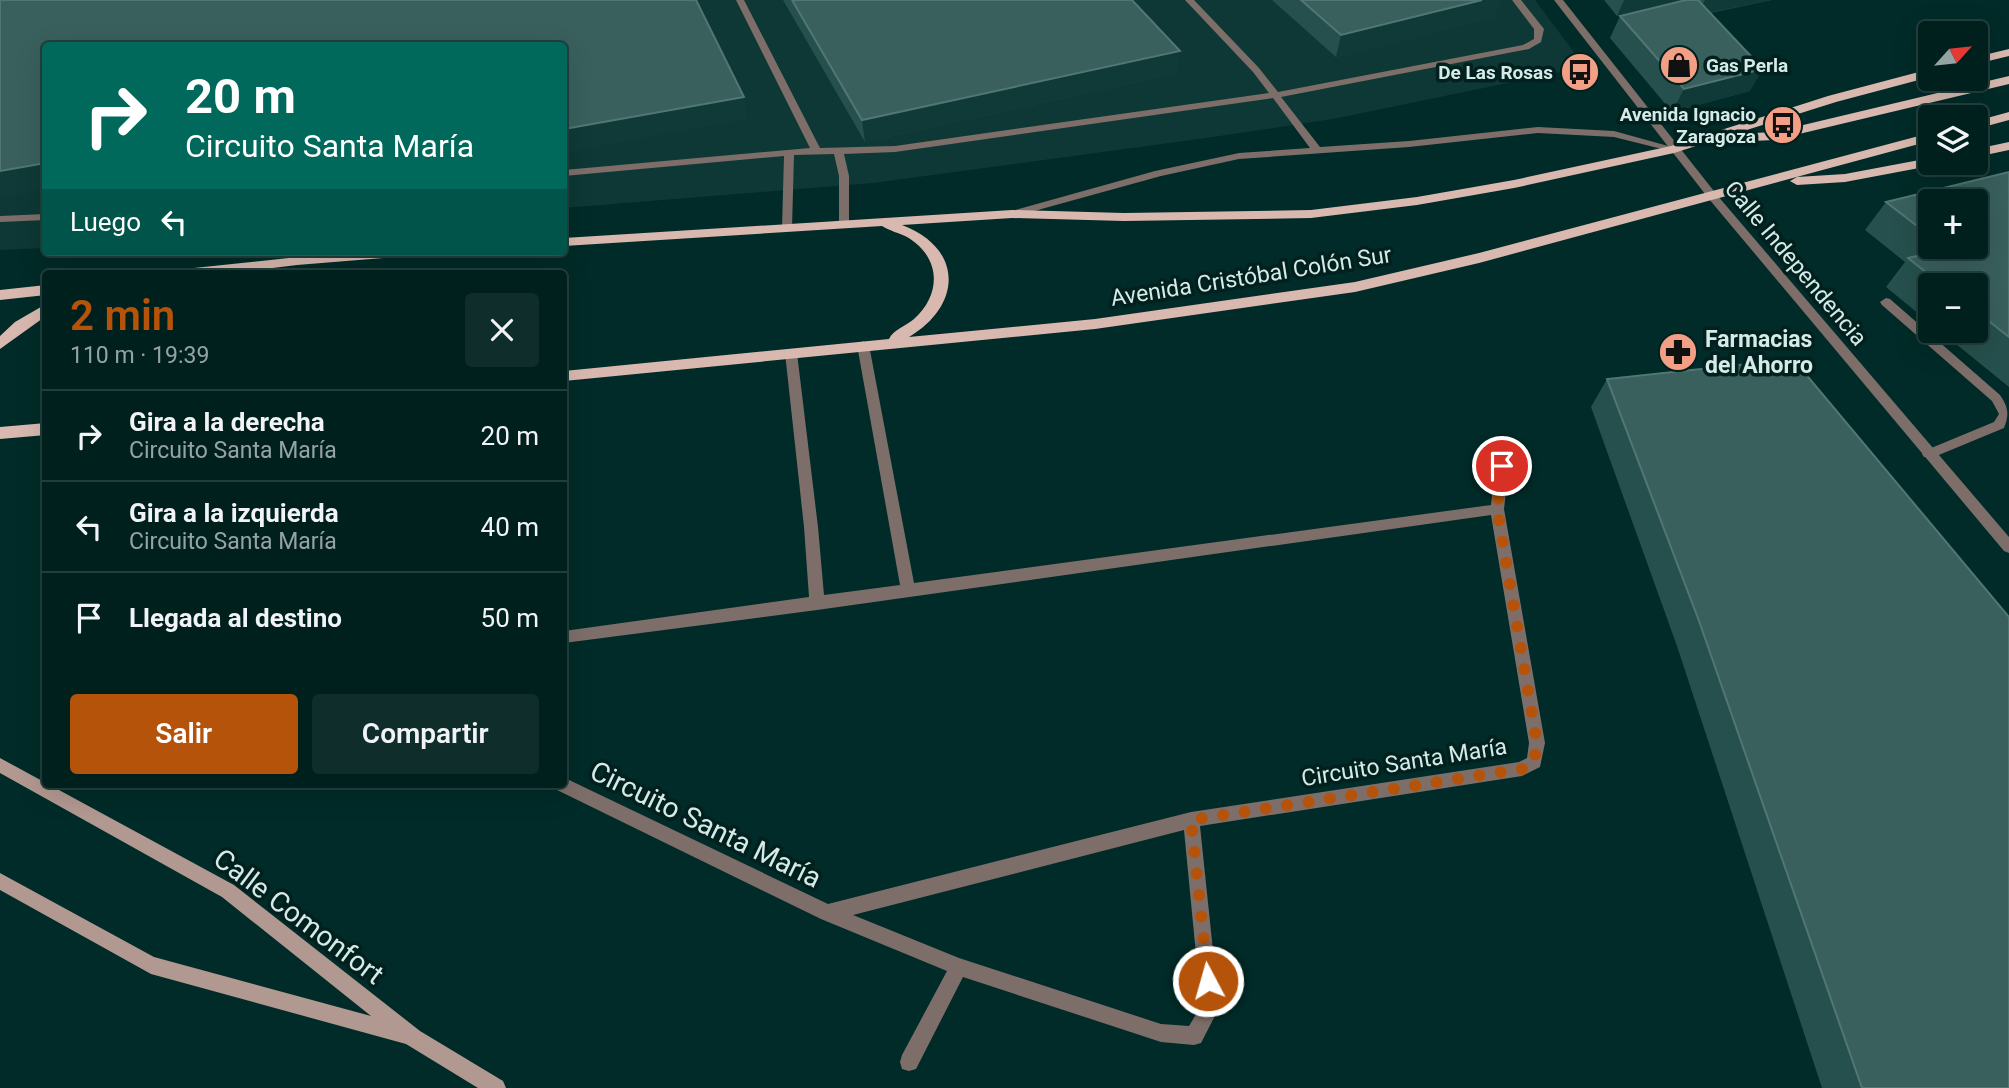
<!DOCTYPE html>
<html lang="es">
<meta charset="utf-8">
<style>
:root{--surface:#00201e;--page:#0e2d2b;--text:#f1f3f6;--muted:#95a3a4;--line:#223e3c;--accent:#b45309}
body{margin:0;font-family:Roboto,sans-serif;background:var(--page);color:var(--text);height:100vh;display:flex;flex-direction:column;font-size:26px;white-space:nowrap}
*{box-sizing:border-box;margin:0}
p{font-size:23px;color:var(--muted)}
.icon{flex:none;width:38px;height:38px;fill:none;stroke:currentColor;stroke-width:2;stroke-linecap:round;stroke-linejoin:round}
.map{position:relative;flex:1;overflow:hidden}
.drawer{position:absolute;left:42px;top:270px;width:525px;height:518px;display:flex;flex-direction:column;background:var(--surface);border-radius:7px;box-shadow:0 7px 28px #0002,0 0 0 2px var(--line)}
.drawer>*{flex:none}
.banner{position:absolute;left:42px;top:42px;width:525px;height:214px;border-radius:7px;box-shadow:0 7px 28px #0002,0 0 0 2px var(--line);background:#00695c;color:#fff;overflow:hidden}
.needle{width:46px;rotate:63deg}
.tools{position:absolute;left:1918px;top:21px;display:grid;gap:14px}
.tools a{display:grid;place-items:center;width:70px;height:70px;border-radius:7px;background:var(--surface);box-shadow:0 7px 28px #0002,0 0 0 2px var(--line);font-size:35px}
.pin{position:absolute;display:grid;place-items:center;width:60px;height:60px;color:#fff;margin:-30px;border:4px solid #fff;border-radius:50%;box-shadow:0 2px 7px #0007}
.me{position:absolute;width:77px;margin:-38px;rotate:354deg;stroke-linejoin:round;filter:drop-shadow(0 0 5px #0008)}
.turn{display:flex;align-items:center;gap:24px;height:147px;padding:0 28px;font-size:32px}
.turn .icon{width:91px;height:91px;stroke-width:2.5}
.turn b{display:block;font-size:49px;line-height:60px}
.then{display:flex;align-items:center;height:66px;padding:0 28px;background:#0003;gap:14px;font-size:26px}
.round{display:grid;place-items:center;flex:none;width:74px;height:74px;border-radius:7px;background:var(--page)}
.headline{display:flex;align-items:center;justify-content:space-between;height:119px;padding:0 28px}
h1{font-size:42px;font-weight:600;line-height:52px;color:var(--accent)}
.primary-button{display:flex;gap:14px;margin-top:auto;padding:14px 28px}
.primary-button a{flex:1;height:80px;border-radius:7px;background:var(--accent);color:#fff;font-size:28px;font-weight:600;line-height:80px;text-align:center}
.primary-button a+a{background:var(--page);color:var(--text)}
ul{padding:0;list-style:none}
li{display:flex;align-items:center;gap:21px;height:91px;padding:0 28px;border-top:2px solid var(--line)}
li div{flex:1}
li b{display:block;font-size:26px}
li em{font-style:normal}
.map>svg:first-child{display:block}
</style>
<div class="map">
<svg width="2009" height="1088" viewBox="0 0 2009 1088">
<rect width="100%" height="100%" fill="#002b28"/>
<path fill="#0d3835" d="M0 0H1535L1585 67 1333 119 1206 138 873 183 564 208V46H46L45 248 0 250Z"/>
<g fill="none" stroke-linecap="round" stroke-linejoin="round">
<path fill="#7e6e69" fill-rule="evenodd" d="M736 0H744L820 148 895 146 1269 93 1253 72 1185 0H1194L1259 68 1278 92 1523 45 1534 39V29L1512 0H1521L1544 29 1541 42 1529 49 1281 97 1320 147 1409 141 1538 127 1614 131 1679 149 1674 152 1614 137 1538 133 1409 147 1239 159 1161 176 1012 217 1007 214 1008 212 1155 171 1239 153 1310 148 1273 98 895 152 844 154 849 176V224L844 227 839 224V176L834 154 794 155 792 228 787 231 782 228 784 156 564 176V170L810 148Z
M46 214V220L0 222V216Z
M1886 298 1890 299 2000 395C2009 408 2009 415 2004 428L1934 457H1924L1922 454 1924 451 1994 422 1999 414 1992 401 1882 305 1880 302Z"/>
<path fill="#7e6e69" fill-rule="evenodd" d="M863 341 869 345 914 583 1491 505 1495 466 1497 462H1507L1509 466 1504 509 1545 743 1540 767 1522 776 1200 826 1219 1008 1201 1043 1194 1045 1161 1042 963 977 916 1069 909 1071 902 1069 900 1062 902 1055 947 971 821 919 555 789 553 784H564V777L567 779 828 904 1191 812 1519 762 1527 758 1529 743 1491 515 817 610 564 643V631L809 597 804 527 785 353 791 349 797 353 818 527 824 595 900 585 857 345ZM1184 830 1201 1006 1189 1026 1161 1024 959 958 853 915Z"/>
<path fill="#7e6e69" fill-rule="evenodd" d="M1554 0H1563L1717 195 2009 537V553L2004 551 1709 199Z"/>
<path fill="#b19891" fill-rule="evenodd" d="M0 758 234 885 420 1031 503 1081 506 1088H478L406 1044 151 974 0 890V873L154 957 371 1016 222 897 0 773Z"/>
<path fill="#d9b9af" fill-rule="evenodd" d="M2009 49V56L1976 64V57Z
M1930 69V77L1836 102 1734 134 1774 132 2009 76V84L1774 140 1730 142 1724 137 1674 153 1514 188 1417 205 1311 218 1124 221 1012 218 902 225C963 248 963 305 909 337L1095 319 1355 282 1479 253 1930 133V141L1479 263 1355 292 1095 329 564 381V371L889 339C893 330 906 326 914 319 942 294 941 257 907 237 899 233 890 231 882 226L564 246V238L1012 210 1124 213 1311 210 1417 197 1514 180 1671 146 1828 96Z
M2009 112V120L1976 129V121Z
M2009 142V150L1976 157V149Z
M1930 158V163H1936L1935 165 1845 182 1797 185 1790 181 1797 177 1845 174Z
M345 252H415L408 256 297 265 231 273H187L194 268Z
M46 285V295L0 300V290Z
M46 304V316L0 349V336L15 322Z
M46 423V435L0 439V427Z"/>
</g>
<path fill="#26504d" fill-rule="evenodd" d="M783 0H1132L1177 73 865 142Z
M1272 0H1500L1494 17 1336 57Z
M1604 0H1772L1710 13 1750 91 1672 112 1610 38 1620 16 1621 15 1617 16Z
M2009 172V387L1940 331H1976V285H1930V323L1886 287 1905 262 1865 230 1886 202ZM1930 201 1976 247H1930Z
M1607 379 2009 1088H1822L1677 646 1591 407Z"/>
<path fill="#0f3a37" d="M1482 0H1500L1494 17 1336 57 1341 35Z
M1624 0H1684L1682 5 1617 16Z
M1705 0H1772L1697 15Z
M1180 51 1177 73 865 142 862 120Z
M1763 69 1750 91 1672 112 1684 89Z
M744 97 748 119 564 153V129Z
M46 163V189L0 198V171Z"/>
<path fill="#39605d" stroke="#517673" stroke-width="2" d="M0 0H696L744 97 564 129V46H46V163L0 171Z
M792 0H1132L1180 51 862 120Z
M1301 0H1482L1341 35Z
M1686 0H1698L1763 69 1684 89 1620 16Z
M2009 172V337L1976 311V285H1942L1908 258 1946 249 1944 247H1976V201H1930V236L1886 202Z
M1793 359 2009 617V1088H1862L1699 621 1607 379Z"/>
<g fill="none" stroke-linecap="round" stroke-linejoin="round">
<path stroke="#b45309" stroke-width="12" stroke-dasharray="0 21.6" d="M1208 981 1191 820 1522 769 1534 762 1537 743 1497 509 1502 466"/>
</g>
<defs>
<g id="shop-disc" transform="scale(2.0125)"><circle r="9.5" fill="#f39f85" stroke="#01201e"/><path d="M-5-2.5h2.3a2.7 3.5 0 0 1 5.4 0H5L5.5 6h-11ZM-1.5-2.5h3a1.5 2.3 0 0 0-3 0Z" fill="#111"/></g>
<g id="bus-disc" transform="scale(2.0125)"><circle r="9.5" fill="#f39f85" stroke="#01201e"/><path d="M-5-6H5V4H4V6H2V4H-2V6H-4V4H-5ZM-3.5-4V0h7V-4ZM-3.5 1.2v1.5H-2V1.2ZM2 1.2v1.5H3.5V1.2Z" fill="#111"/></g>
<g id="pharmacy-disc" transform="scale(2.0125)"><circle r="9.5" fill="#f39f85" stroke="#01201e"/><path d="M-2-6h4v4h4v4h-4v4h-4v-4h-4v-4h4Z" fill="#111"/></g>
</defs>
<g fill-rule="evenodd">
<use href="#shop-disc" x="1679" y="65"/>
<use href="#bus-disc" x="1580" y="72"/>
<use href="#bus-disc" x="1783" y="125"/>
<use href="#pharmacy-disc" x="1678" y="352"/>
</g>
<g text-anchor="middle" stroke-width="7" stroke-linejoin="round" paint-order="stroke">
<g font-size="19" font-weight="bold" fill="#d5ebe8" stroke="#01201e" text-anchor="end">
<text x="1706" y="72" text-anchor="start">Gas Perla</text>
<text x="1553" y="79">De Las Rosas</text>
<text x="1756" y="121">Avenida Ignacio<tspan x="1756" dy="22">Zaragoza</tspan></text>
</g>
<g font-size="23" fill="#d5ebe8" stroke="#01201e">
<text transform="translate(1796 263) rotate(50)" y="8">Calle Independencia</text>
<text transform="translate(1251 276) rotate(-9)" y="8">Avenida Cristóbal Colón Sur</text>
<text transform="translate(1404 762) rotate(-9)" y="8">Circuito Santa María</text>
</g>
<g font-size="23" font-weight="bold" fill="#d5ebe8" stroke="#01201e" text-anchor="start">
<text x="1705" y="347">Farmacias<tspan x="1705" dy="26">del Ahorro</tspan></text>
</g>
<g font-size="28" fill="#d5ebe8" stroke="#01201e">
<text transform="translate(706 824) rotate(26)" y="10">Circuito Santa María</text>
<text transform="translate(299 916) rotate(37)" y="10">Calle Comonfort</text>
</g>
</g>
</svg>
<div class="tools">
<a><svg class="needle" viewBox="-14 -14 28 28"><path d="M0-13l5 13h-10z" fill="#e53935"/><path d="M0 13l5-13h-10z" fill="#95a3a4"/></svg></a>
<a><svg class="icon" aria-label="layers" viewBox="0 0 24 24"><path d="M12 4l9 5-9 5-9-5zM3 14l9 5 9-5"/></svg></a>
<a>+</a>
<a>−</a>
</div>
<div class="pin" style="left:1502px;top:466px;background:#d93025"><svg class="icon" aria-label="arrive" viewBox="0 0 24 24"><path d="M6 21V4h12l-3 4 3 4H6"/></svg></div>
<svg class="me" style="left:1208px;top:981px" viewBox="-20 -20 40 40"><circle r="17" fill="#b45309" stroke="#fff" stroke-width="3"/><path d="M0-11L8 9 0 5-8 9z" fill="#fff"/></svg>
<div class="banner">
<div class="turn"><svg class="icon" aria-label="right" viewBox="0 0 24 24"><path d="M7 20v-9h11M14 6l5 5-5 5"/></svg><div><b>20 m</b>Circuito Santa María</div></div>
<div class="then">Luego<svg class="icon" aria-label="left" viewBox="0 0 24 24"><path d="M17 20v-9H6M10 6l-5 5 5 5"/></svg></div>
</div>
<section class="drawer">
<div class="headline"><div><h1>2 min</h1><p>110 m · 19:39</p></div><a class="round"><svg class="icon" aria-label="close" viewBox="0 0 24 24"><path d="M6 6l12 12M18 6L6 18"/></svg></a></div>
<ul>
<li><svg class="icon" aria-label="right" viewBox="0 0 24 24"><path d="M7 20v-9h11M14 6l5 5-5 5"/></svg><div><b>Gira a la derecha</b><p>Circuito Santa María</p></div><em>20 m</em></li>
<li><svg class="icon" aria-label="left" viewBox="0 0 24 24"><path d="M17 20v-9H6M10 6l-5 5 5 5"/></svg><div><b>Gira a la izquierda</b><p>Circuito Santa María</p></div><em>40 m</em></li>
<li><svg class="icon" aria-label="arrive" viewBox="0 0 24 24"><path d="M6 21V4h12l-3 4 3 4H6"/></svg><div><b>Llegada al destino</b></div><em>50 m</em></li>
</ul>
<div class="primary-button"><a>Salir</a><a>Compartir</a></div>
</section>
</div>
